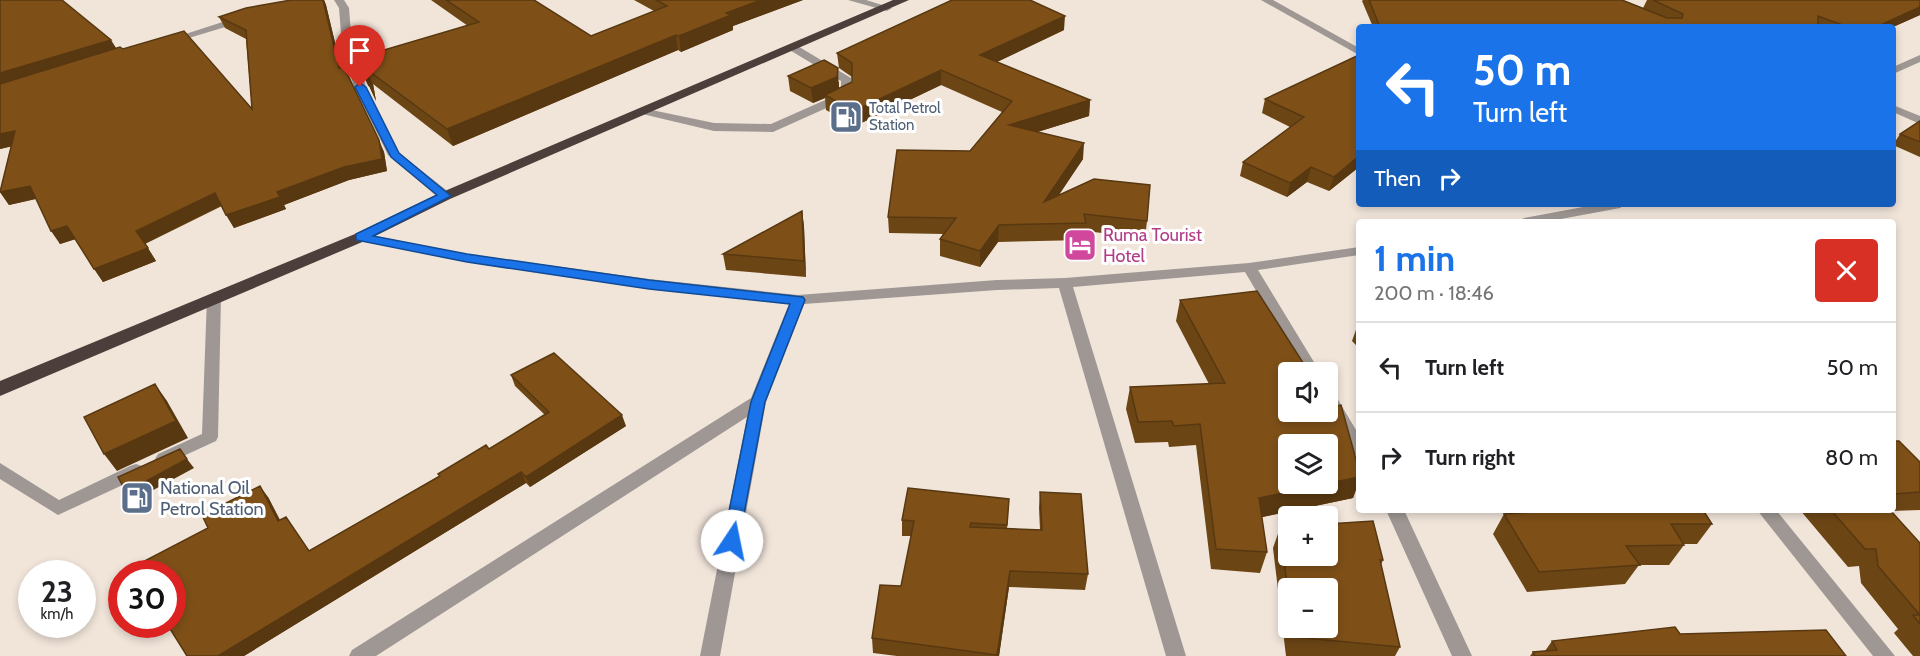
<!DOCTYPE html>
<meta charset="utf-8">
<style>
:root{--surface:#fff;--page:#f6f6f6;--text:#202124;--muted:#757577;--line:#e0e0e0;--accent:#1a73e8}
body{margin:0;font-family:Cabin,sans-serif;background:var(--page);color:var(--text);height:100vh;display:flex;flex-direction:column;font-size:22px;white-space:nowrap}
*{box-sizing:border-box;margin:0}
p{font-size:20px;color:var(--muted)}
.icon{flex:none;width:33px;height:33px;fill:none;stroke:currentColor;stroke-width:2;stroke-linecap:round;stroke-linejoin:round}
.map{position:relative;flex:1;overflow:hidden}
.sheet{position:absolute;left:1356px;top:219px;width:540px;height:294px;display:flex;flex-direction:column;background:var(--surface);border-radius:6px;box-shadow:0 3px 9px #0003}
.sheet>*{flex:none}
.hud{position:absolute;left:1356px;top:24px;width:540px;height:183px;border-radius:6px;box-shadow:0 3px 9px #0003;background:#1a73e8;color:#fff;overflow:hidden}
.fabs{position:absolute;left:1278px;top:362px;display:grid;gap:12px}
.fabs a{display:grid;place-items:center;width:60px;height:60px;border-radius:6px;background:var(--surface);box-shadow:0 3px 9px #0003;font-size:30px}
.speed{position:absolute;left:18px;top:560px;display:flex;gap:12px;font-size:30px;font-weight:700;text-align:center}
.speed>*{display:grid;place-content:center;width:78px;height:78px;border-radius:50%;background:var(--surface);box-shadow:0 3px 9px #0003;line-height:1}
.speed small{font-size:15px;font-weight:400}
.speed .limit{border:9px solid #d22;background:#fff;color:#111}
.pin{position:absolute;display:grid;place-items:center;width:51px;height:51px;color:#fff;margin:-62px -26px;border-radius:50% 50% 50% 0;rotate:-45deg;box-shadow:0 0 6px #0007}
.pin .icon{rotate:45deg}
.me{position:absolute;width:66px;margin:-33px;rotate:11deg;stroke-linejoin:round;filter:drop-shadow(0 0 4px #0008)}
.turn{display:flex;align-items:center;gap:21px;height:126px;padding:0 18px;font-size:27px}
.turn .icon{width:78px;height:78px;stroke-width:2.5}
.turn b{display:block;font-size:42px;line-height:51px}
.then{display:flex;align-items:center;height:57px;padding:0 18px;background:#0003;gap:12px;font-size:22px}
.round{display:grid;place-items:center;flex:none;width:63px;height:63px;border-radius:6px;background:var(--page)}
.headline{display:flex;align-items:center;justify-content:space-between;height:102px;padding:0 18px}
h1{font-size:36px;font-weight:700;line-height:45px;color:var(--accent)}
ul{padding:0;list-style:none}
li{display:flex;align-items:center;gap:18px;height:90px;padding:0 18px;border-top:2px solid var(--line)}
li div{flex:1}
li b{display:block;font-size:22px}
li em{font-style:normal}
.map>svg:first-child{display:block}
</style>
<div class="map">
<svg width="1920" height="656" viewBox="0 0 1920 656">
<rect width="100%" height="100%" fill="#f1e5da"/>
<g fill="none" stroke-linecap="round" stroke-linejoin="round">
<path fill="#9e9794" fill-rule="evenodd" d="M334 0H344L349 8 352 46 366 87 399 153 450 193 451 196 450 199H440L388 155 354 87 342 46 339 8Z
M848 0H866L892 8 887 11Z
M1261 0H1273L1359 48V55Z
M241 16 245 17V21L169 44 164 41Z
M788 45H796L851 78V97L773 132 714 131 638 113 636 111 642 108 714 123 771 124 841 93V81L788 49Z
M1920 55V62L1893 74V67Z
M1893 105 1920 116V124L1893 112Z
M1599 204H1627L1620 208 1545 222H1517L1524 218Z
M361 233 467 254 649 279 798 295 997 280 1065 278 1249 263 1359 247V255L1258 270 1320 372H1304L1245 272 1073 287 1186 656H1166L1059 288 997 290 804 304 766 402 720 656H700L747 417 376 656H349L352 650 751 398 789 304 649 289 467 262 356 240 354 237Z
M214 292 221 297 218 437 216 441 164 465 158 464 155 459 158 454 202 434 207 297Z
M1328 391 1334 393 1359 435V455L1353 454 1328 410Z
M0 463 59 500 130 466 136 464 142 466 145 471 142 476 58 515 0 479Z
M1386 510H1404L1472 656H1452Z
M1757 510H1776L1895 656H1873Z"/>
<path fill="#4c3e3a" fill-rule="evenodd" d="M893 0H909L450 199 367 240 0 396V381L355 234 440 193Z"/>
</g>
<path fill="#6c4515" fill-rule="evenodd" d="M0 0 116 49H123L252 109 246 39 225 28 219 17 291 0H324L326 5 341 68 384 152 387 171 349 180 284 205 286 209 234 228 222 206 145 244 156 261 103 282 75 239 60 244 36 199 9 205 0 192 11 146 0 149Z
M431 0H534L591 36 654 11 634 0H803L733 26V30L681 52 678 50 453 146 373 84 376 101 357 58 468 26Z
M1363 0H1622L1643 8 1647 0H1920V15L1893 27H1373L1362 1Z
M1064 30 997 62 1090 100 1089 116 1037 132 1083 159 1058 195 1147 221 1145 238 1085 231 1084 240 998 242 980 267 940 256V239L943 234 889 233 888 217 970 151 1002 112 941 85 855 126 826 110 825 98 813 103 790 91 788 76 839 82V88L852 82V77L839 68 837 53Z
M1359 55V167L1329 191 1307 182 1287 197 1240 176 1243 162 1290 127 1262 113 1265 99Z
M1920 121V157L1893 145 1900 134Z
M802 211 804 227 806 277 726 270 723 254Z
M1180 300 1359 470V481L1353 498 1262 517 1267 552 1260 573 1211 569 1196 445 1169 447 1168 442 1135 443 1126 409 1130 387 1209 384 1176 321Z
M1358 324H1359V348L1352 341Z
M511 375 626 426 530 487 526 483 244 656 208 528 268 497 280 520 309 551 439 476 438 474 489 449 545 415 515 386Z
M1893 441 1920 462V510L1891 511 1920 543V656H1913L1894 633 1898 629 1861 583 1859 566 1848 567 1800 510H1893Z
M1040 492 1088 574 1085 590 1009 587 999 656H897L873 653 872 638 901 586 911 536H902V520L1009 499 1007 529 1040 530 1039 508Z
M1507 510H1703L1712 524 1697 544H1683L1684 545 1669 565H1639L1625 584 1527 592 1493 534 1504 514 1510 513Z
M1280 528 1383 560 1381 565 1400 647 1395 656H1286L1273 548ZM1288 588 1328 627H1288Z
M1680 634 1846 656H1530L1533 652 1545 651 1552 641Z"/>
<path fill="#583811" d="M323 0H324L326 5 344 80 339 68Z
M761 0H803L733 26V30L681 52 679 36 726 13Z
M1920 7V15L1893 27H1876Z
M1065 16 1064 30 980 70V55Z
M676 35 678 50 453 146 447 129Z
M111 40 118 51 0 88V73Z
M838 68 839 92 825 95V98L813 103 811 88Z
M366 69 373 84 376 101 369 86Z
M941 70V85L855 126 854 111Z
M1090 100 1089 116 1009 141V125Z
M15 131 23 144 0 149V134Z
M379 140 384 152 387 171 349 180 284 205 286 209 234 228 226 215 277 192Z
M1084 143 1083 159 1043 219 1044 202Z
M1359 156V167L1329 191 1334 177Z
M1311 167 1307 182 1287 197 1290 183Z
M30 186 39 198 9 205 0 192Z
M215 193 222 205 144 244 136 231Z
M802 211 804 227 806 277 804 261Z
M999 225 998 242 980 267V251Z
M67 226 76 239 60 244 51 231Z
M148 248 156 261 103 282 94 269Z
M155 384 167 401 188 438 117 471 104 454Z
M622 415 626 426 530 487 526 477Z
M187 459 194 468 133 501 126 492Z
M521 472 526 483 244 656H218Z
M1359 477V481L1353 498 1253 519 1259 498Z
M260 486 268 497 286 532 278 521Z
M1010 571 1009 587 999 656H997Z"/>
<path fill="#7e5018" stroke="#583811" stroke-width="1.5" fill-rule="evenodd" d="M0 0H62L111 40 0 73Z
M291 0H323L339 68 344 67 379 140 382 159 344 167 277 192 280 197 226 215 215 193 136 231 148 248 94 269 67 226 51 231 30 186 0 192 15 131 0 134V84L120 47 123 49 184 31 252 109 246 30 219 17 246 8Z
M446 0H534L591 36 667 6 656 0H761L726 13 731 15 679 36 676 35 447 129 366 69 369 86 357 58 479 22Z
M952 0H1030L1065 16 980 55 1090 100 1009 125 1084 143 1044 202 1094 179 1150 185 1147 221 1084 214 1086 223 999 225 980 251 940 239 956 218 888 217 897 150 970 151 1012 101 941 70 854 111 825 95 852 82V63L837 53Z
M1369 0H1622L1667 18H1682L1683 14 1653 0H1920V7L1876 27H1848L1818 16V27H1738L1731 25 1729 27H1380Z
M1359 55V156L1334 177 1311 167 1290 183 1243 162 1304 117 1265 99Z
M824 60 838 68 837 77 811 88 788 76Z
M1920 121V142L1900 134Z
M802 211 804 261 723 254Z
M1257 291 1309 372H1288V411H1328V402L1331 407 1341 405 1359 470V477L1259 498 1267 552 1216 549 1200 424 1174 426 1172 421 1138 422 1130 387 1225 383 1180 300ZM1288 444H1328V483H1288Z
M554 353 622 415 526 477 521 472 218 656H187L167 624H172V573H137L133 567 208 528 202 515 260 486 278 521 286 517 309 551 440 476 438 474 486 445 489 449 549 412 511 375Z
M155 384 176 421 104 454 84 417Z
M1893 441H1899L1920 462V492L1893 494Z
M180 449 187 459 126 492 118 477Z
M908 488 1009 499 1007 525 971 523 970 527 1042 530 1040 492 1081 494 1088 574 1010 571 997 655 872 638 880 585 901 586 914 521 902 520Z
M1531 510H1703L1712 524H1671L1684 545 1626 546 1640 565 1539 572 1504 514 1532 512Z
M1831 510H1890L1920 543V615L1878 566 1876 549H1865Z
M1373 521 1383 560H1380L1400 647 1294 637 1293 627H1328V588H1288V592L1280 528 1288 527V555H1328V524Z
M1913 615H1920V624Z
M1675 627 1680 634 1826 630 1846 656H1535L1533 652 1557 650 1552 641Z"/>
<path fill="#1a73e8" stroke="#114b97" stroke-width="1.5" d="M360 83 366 87 399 153 451 196 373 236 467 254 649 280 803 297 805 300 765 402 738 546H726L723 541 751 402 790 304 649 289 467 262 356 240V234L437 195 391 157 355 87Z"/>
<defs>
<g id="fuel-square" transform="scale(1.725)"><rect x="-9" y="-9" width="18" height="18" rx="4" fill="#5c6f8a" stroke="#fff"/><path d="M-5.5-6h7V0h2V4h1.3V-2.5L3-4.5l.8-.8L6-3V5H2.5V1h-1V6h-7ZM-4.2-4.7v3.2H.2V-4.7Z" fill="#fff"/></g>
<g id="hotel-square" transform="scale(1.725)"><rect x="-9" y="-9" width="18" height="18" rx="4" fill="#d1479c" stroke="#fff"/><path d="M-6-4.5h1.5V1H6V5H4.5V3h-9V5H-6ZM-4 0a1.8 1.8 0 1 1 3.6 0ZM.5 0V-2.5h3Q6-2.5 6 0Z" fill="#fff"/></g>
</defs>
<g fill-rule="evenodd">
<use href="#fuel-square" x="846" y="117"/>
<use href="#hotel-square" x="1080" y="245"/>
<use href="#fuel-square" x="137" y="498"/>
</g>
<g text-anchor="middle" stroke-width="6" stroke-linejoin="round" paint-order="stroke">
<g font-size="15" fill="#4e5e75" stroke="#fff" text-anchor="start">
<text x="869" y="113">Total Petrol<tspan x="869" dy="17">Station</tspan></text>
</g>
<g font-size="18" fill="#b23c85" stroke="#fff" text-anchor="start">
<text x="1103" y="241">Ruma Tourist<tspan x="1103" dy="21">Hotel</tspan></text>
</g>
<g font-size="18" fill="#4e5e75" stroke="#fff" text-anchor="start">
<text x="160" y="494">National Oil<tspan x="160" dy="21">Petrol Station</tspan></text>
</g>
</g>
</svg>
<div class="fabs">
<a><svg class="icon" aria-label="sound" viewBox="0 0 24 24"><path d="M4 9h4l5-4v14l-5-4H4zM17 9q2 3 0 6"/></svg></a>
<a><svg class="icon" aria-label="layers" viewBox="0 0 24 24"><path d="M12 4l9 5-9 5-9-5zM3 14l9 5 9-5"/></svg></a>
<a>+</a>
<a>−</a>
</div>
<div class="speed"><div>23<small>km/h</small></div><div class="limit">30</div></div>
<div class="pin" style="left:360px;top:87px;background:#d93025"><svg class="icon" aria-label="arrive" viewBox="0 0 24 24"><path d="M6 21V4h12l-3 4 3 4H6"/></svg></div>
<svg class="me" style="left:732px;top:541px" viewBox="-20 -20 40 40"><circle r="19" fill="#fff"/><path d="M0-13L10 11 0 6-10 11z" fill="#1a73e8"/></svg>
<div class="hud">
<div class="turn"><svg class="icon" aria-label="left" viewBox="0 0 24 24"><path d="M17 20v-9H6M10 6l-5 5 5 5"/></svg><div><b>50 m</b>Turn left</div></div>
<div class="then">Then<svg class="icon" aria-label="right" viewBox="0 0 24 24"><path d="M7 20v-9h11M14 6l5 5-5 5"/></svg></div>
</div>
<section class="sheet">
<div class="headline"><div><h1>1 min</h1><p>200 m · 18:46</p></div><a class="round" style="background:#d93025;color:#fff"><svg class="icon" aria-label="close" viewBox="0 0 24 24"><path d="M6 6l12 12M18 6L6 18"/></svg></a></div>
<ul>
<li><svg class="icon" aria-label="left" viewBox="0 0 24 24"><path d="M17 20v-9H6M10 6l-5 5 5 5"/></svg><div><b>Turn left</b></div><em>50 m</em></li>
<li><svg class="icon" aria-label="right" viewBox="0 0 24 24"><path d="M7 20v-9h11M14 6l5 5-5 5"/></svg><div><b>Turn right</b></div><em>80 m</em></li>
</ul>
</section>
</div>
